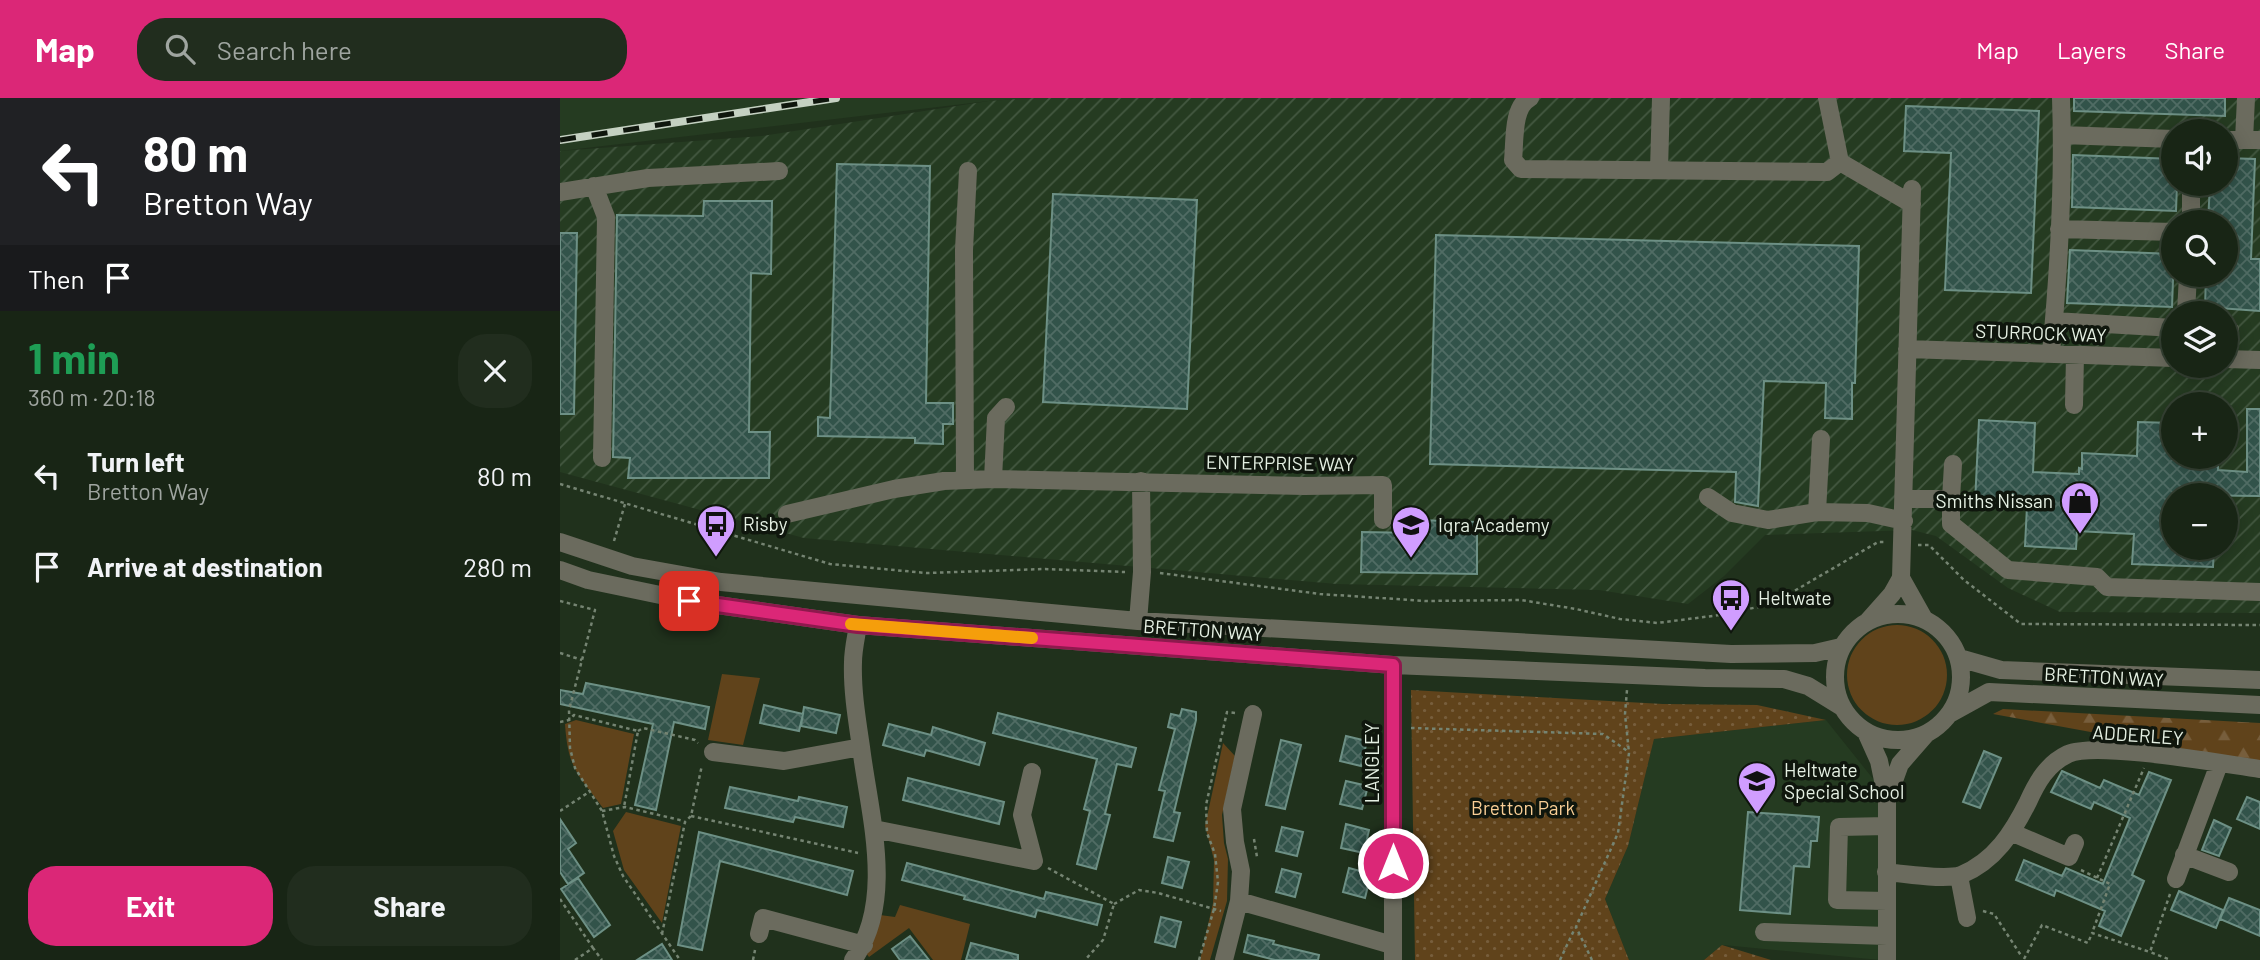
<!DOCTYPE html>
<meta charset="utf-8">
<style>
:root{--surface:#182515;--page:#212d1e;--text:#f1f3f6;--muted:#9fa5a0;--line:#364234;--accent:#db2777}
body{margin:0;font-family:Barlow,sans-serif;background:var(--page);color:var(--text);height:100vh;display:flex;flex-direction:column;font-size:26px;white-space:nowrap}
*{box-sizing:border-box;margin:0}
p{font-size:23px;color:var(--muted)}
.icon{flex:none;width:38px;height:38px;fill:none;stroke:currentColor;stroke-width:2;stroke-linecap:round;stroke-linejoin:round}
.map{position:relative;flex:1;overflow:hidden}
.panel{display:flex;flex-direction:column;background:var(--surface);width:560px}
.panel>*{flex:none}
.top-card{background:#202124;color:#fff;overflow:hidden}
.fabs{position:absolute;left:1601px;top:21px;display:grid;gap:14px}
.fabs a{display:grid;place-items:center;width:77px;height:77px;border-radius:50%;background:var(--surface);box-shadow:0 4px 18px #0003,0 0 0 2px var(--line);font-size:35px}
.pin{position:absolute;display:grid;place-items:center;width:60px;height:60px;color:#fff;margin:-30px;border-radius:14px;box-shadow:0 4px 10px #0006}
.me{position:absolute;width:77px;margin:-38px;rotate:0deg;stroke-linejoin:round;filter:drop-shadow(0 0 5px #0008)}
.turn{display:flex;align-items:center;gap:24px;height:147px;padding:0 28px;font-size:32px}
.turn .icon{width:91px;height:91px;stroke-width:2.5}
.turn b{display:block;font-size:49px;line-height:60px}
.then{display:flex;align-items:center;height:66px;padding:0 28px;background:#0003;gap:14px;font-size:26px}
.round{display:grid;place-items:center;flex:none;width:74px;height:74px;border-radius:28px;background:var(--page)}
.summary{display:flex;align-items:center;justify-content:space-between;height:119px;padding:0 28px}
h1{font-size:42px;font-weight:700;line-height:52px;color:#1e9e55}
.button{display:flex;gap:14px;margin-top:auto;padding:14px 28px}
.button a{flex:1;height:80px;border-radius:28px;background:var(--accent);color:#fff;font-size:28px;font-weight:700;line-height:80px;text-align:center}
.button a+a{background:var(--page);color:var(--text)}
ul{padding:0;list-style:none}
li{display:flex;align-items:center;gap:21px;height:91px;padding:0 28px}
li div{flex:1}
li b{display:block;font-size:26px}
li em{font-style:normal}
header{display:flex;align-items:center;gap:42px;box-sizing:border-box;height:98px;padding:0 35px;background:var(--accent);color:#fff}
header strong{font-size:33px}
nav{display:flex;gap:38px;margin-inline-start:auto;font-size:24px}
.search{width:490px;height:63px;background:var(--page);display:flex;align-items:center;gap:18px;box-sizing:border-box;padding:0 24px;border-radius:28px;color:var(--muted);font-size:26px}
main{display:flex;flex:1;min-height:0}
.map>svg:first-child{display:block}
</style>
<header>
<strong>Map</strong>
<div class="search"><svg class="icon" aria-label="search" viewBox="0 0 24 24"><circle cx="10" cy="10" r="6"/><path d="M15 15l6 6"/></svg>Search here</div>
<nav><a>Map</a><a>Layers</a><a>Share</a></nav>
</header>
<main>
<section class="panel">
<div class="top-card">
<div class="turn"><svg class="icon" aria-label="left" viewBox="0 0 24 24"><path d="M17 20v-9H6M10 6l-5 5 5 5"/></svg><div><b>80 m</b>Bretton Way</div></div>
<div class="then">Then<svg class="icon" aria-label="arrive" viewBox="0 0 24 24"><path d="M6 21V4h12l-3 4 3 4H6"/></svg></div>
</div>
<div class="summary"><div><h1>1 min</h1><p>360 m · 20:18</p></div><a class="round"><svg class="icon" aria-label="close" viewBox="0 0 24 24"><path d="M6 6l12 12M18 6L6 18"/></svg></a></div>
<ul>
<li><svg class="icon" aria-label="left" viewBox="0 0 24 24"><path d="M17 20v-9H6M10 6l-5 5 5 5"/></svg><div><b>Turn left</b><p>Bretton Way</p></div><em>80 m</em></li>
<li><svg class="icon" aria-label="arrive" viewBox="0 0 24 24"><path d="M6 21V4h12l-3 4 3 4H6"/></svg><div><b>Arrive at destination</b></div><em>280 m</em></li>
</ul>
<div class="button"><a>Exit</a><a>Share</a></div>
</section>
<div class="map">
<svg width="1700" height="862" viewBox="0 0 1700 862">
<defs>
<pattern id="industrial-furrows" width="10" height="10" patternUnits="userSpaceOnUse" patternTransform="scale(1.75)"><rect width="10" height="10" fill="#253b21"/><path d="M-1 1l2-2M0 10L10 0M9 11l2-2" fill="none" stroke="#445841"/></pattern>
<pattern id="forest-firs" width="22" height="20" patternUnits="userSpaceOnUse" patternTransform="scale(1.75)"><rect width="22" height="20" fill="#60431b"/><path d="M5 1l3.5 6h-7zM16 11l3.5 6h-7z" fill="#775e3c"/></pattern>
<pattern id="park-dots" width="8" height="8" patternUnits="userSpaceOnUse" patternTransform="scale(1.75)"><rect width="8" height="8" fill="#60431b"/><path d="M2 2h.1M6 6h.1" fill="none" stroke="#775e3c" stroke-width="1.8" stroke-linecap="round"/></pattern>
<pattern id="building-cross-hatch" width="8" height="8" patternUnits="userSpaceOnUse" patternTransform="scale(1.75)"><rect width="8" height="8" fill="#32534a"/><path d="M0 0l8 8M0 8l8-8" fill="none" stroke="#506c64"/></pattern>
</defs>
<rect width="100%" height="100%" fill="#20311c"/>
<path fill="#253b21" d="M0 0H473L429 3 0 53Z
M1266 622 1318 687 1320 862 1163 847 1144 862H1069L1045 801 1068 748 1094 641Z"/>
<path fill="url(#industrial-furrows)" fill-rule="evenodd" d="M473 0H1700V515L1500 514 1448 490 1376 438 1352 432 1205 437 1164 478 1128 506 1039 492 777 486 244 440 0 374V53L202 38 429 3ZM1614 33H1666V86H1614ZM1614 124H1666V177H1614ZM1614 215H1666V268H1614ZM1614 306H1666V359H1614ZM1614 397H1666V450H1614Z"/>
<path fill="#60431b" d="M1287 577a50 50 0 1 1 100 0a50 50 0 1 1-100 0Z
M162 576 200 580 183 647 148 642Z
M16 622 74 636 61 706 43 710C18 676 8 671 5 626Z
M663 645 675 658 662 717 664 745 668 761 667 803 650 862H640L653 805 654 762 645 728Z
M66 714 121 728 102 825 64 772 53 733Z
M340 807 410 826 401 862H373L349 830 309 859 306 855 320 817 335 819Z"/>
<path fill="url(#forest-firs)" d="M1443 611 1700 625V665L1433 616Z"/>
<path fill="url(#park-dots)" d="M851 592 1103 606 1197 607 1266 622 1094 641 1068 748 1045 801 1069 862H855Z
M1162 847 1211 862H1144Z"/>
<path fill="url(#building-cross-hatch)" stroke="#6d9085" stroke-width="2" d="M1514 0H1665V18L1514 13Z
M1346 8 1479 13 1471 195 1385 192 1391 55 1344 53Z
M1513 57 1614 61V86H1617L1616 113 1512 109Z
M1666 60 1695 61 1691 161H1700V213L1645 209 1646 177H1666V124H1648L1650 86H1666Z
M277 66 370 68 366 305H393V326H383V346L355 345V340L258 338V319L270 320Z
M493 96 637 102 627 311 483 304Z
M144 103H212L211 176 191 175 189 334H210L209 380H68L70 360 53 359 57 117 143 118Z
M0 135H17L14 316H0Z
M876 137 1299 148 1295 285H1292V321L1265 320 1266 285 1204 283 1198 408 1175 404 1176 374 870 366Z
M1510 152 1614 156 1612 209 1507 205Z
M1687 311H1700V398L1614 397V450H1654L1653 469 1572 466 1574 436 1517 433 1516 451 1465 448 1467 408 1415 405 1419 322 1475 325 1473 374 1519 376V370L1522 371V355L1577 358 1578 324 1614 325V359H1658V372L1687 374Z
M857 422 917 424V476L801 474 802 434 857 435Z
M26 585 149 609 145 631 114 624 96 712 75 707 93 626 0 606V592L23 596Z
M204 607 243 616 239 633 200 625Z
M244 609 280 617 276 635 241 628Z
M622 611 636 614V622L614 714 620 715 613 743 594 739 605 693 599 692 615 631 608 629 611 616 620 618Z
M438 615 576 650 571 669 557 666 545 716 550 717 536 771 517 766 530 713 524 711 537 661 433 635Z
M329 626 371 637 373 629 425 645 419 667 366 652 364 658 323 647Z
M786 638 807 643 801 668 780 663Z
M721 642 741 647 725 711 706 707Z
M1424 653 1441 660 1420 710 1403 704Z
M1502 673 1540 690 1544 682 1579 697 1589 674 1611 682 1572 777 1584 783 1561 838 1539 828 1545 813 1496 792 1494 798 1456 782 1464 762 1502 778 1506 770 1543 786 1570 720 1534 704 1531 711 1491 694Z
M348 680 444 704 439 726 343 702Z
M786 683 808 688 802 711 780 706Z
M170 689 238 703 239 699 287 709 283 729 235 719 233 724 165 710Z
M1687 699 1700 704V731L1677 721Z
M1188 714 1259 719 1257 743H1251L1249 769 1234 768 1230 816 1180 812Z
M0 721 16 745 8 751 24 775 8 786 0 774Z
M1654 722 1671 730 1659 758 1642 752Z
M786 726 809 732 804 755 781 750Z
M722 729 743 734 737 758 716 753Z
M139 734 293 773 287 797 160 763 142 852 118 847Z
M608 759 629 764 622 790 602 785Z
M347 765 484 801 486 794 542 807 537 827 477 812 475 819 404 801 405 798 342 782Z
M789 770 811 776 805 800 783 794Z
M722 771 741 776 735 799 716 794Z
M18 780 50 827 34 839 1 791Z
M1619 793 1663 812 1656 830 1611 812Z
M1669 800 1700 812V838L1660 821Z
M601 819 621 824 615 849 595 844Z
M688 837 714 843 713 846 759 857 758 862H715L684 854Z
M350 838 369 862H340L332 851Z
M411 845 458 857V862H406Z
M102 846 112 862H77Z"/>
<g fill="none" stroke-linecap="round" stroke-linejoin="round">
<path stroke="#758472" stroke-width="2.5" stroke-dasharray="3.5 3.5" stroke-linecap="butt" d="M0 386 270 466 366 475 485 471 565 474
M54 443 65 406
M1358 447H1369L1404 482 1461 526 1700 527
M600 475 760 496 866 503 961 502 1016 511 1060 521 1097 525 1160 517 1212 506 1318 444H1324
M0 503 35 512 9 612 10 650 15 670 42 713 54 758 63 778 120 862
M0 555 22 562
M0 624 9 622 14 617 78 633 64 709
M851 630 1043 636 1069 654
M78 633 83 630 135 642 138 645
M0 713 29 694
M42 713 65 709 124 723
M131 718 298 755
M694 741 697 759
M488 770 554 806 543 842 525 862
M1521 772 1550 786 1532 835
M1537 780 1584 670
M1610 796 1590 854 1611 862
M0 801 33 850
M554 806 579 792 598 795 661 813
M1423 813 1434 816 1462 859
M102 836 125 724 131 718 142 667
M1464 861 1482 827 1528 845 1532 835 1590 854
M15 862 33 850 42 862
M193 862 195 852
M639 862 654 811 658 784 655 756 647 735 646 707 667 614 675 615
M1000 862 1015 830
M1032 862 1016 829 1058 735 1069 655 1065 616 1067 592"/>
<path stroke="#6b6b5e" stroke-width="18" d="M970 0C952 8 955 45 953 62L961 71 1267 74 1280 64
M1267 0 1280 64 1352 106
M1502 37 1614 41
M1666 42H1700
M1684 42 1686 0
M1099 72 1101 0
M34 88 46 119 42 360
M0 94 88 80 219 73
M1631 124V86
M1499 131 1614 134
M1626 215 1628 177
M1494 223 1614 230
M1666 231 1670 232
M1347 251 1614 260
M1491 255C1499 171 1504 85 1501 0
M1666 261 1700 262
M1514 307 1515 257
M446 309 436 320 433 381 744 388 823 387V422
M405 382 404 152 408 73
M1148 399 1172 415 1208 422 1257 414 1308 415 1344 423
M1345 401H1391L1393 366
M1391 401V426L1448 472 1537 479 1547 489 1700 494
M1257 414 1261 341
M227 416 334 391 384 383 433 381
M0 444 72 468 161 484 254 493 578 523 1171 556 1255 555 1281 549
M0 472 28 482 129 503 298 527 833 567 1145 580 1224 581 1248 588 1282 609
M1341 480 1364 521
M1275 579a63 63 0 1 1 126 0a63 63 0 1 1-126 0Z
M578 523 582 474 581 383
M1308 523 1332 496 1341 480 1352 91
M1399 560 1441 572 1700 582
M1391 615 1429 594 1700 607
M1306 634 1319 663 1327 702V862
M153 654 224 663 301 649
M1327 702 1340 666 1366 636
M314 731 474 763 462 717 472 674
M1453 735 1509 759 1515 745
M1624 757 1669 774
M1326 774C1343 776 1386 782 1401 777 1435 763 1453 734 1468 704 1477 684 1487 666 1508 656 1537 643 1663 666 1700 671
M1399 778 1407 820
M1616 781 1659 666
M679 803 832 847
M1327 803 1277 802 1279 729 1327 728
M1204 834 1327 838
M199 836 203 820 304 847
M293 862C336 803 309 715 301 649 297 622 292 592 293 564 293 552 296 540 298 527
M664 862 679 803 681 773 675 744 672 711 693 616
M833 862V567"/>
<g stroke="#c5d1c2" stroke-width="8">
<path id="rail" d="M0 42 276 0"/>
</g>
<use href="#rail" stroke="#0f160d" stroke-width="5" stroke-dasharray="16" stroke-linecap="butt"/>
</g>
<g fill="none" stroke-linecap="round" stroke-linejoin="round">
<g stroke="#8e194d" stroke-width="18">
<path id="route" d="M129 503 298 527 833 567V765"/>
</g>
<use href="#route" stroke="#db2777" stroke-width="12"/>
<path stroke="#f59e0b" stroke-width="12" d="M291 526 472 540"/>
</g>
<defs>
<g id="shop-pin" transform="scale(2.0125)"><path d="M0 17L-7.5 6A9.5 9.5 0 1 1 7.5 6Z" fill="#d09dff" stroke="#0f160d"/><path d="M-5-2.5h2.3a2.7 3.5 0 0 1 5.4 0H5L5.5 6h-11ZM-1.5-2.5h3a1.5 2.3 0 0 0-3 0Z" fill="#111"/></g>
<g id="bus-pin" transform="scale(2.0125)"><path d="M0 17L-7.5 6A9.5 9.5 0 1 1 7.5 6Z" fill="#d09dff" stroke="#0f160d"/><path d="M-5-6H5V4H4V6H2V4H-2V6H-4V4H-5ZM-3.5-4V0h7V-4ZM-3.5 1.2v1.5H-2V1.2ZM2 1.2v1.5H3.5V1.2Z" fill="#111"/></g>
<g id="school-pin" transform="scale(2.0125)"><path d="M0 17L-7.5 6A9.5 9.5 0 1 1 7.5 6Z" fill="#d09dff" stroke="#0f160d"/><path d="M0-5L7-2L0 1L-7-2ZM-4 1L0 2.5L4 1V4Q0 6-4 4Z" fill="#111"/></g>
</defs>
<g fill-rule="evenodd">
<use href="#shop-pin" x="1520" y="403"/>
<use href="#bus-pin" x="156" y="426"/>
<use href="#school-pin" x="851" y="427"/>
<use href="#bus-pin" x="1171" y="500"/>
<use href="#school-pin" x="1197" y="683"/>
</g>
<g text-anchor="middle" stroke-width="7" stroke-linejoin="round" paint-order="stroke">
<g font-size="19" fill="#e5f0e3" stroke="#0f160d">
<text transform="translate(1481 235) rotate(2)" y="7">STURROCK WAY</text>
<text transform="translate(720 365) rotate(1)" y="7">ENTERPRISE WAY</text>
<text transform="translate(643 532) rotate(4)" y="7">BRETTON WAY</text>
<text transform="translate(1544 579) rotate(3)" y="7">BRETTON WAY</text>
<text transform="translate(1578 637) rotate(4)" y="7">ADDERLEY</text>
<text transform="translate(812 665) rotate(-90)" y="7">LANGLEY</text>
</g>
<g font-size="19" fill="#e5f0e3" stroke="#0f160d" text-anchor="start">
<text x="1493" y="410" text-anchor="end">Smiths Nissan</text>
<text x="183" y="433">Risby</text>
<text x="878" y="434">Iqra Academy</text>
<text x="1198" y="507">Heltwate</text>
<text x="1224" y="679">Heltwate<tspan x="1224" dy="22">Special School</tspan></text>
</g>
<g font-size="19" fill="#facf96" stroke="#0f160d">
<text x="963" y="717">Bretton Park</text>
</g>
</g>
</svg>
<div class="fabs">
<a><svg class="icon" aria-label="sound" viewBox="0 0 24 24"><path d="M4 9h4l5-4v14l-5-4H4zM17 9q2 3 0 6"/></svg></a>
<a><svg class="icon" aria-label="search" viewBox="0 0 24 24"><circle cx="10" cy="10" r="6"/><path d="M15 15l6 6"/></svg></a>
<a><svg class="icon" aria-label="layers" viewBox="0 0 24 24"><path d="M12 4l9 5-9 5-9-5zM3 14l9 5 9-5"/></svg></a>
<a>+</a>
<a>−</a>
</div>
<div class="pin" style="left:129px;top:503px;background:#d93025"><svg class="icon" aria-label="arrive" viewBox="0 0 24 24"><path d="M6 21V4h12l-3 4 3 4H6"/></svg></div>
<svg class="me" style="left:833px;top:765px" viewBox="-20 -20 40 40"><circle r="17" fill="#db2777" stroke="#fff" stroke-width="3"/><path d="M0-11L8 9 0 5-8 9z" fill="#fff"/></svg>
</div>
</main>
